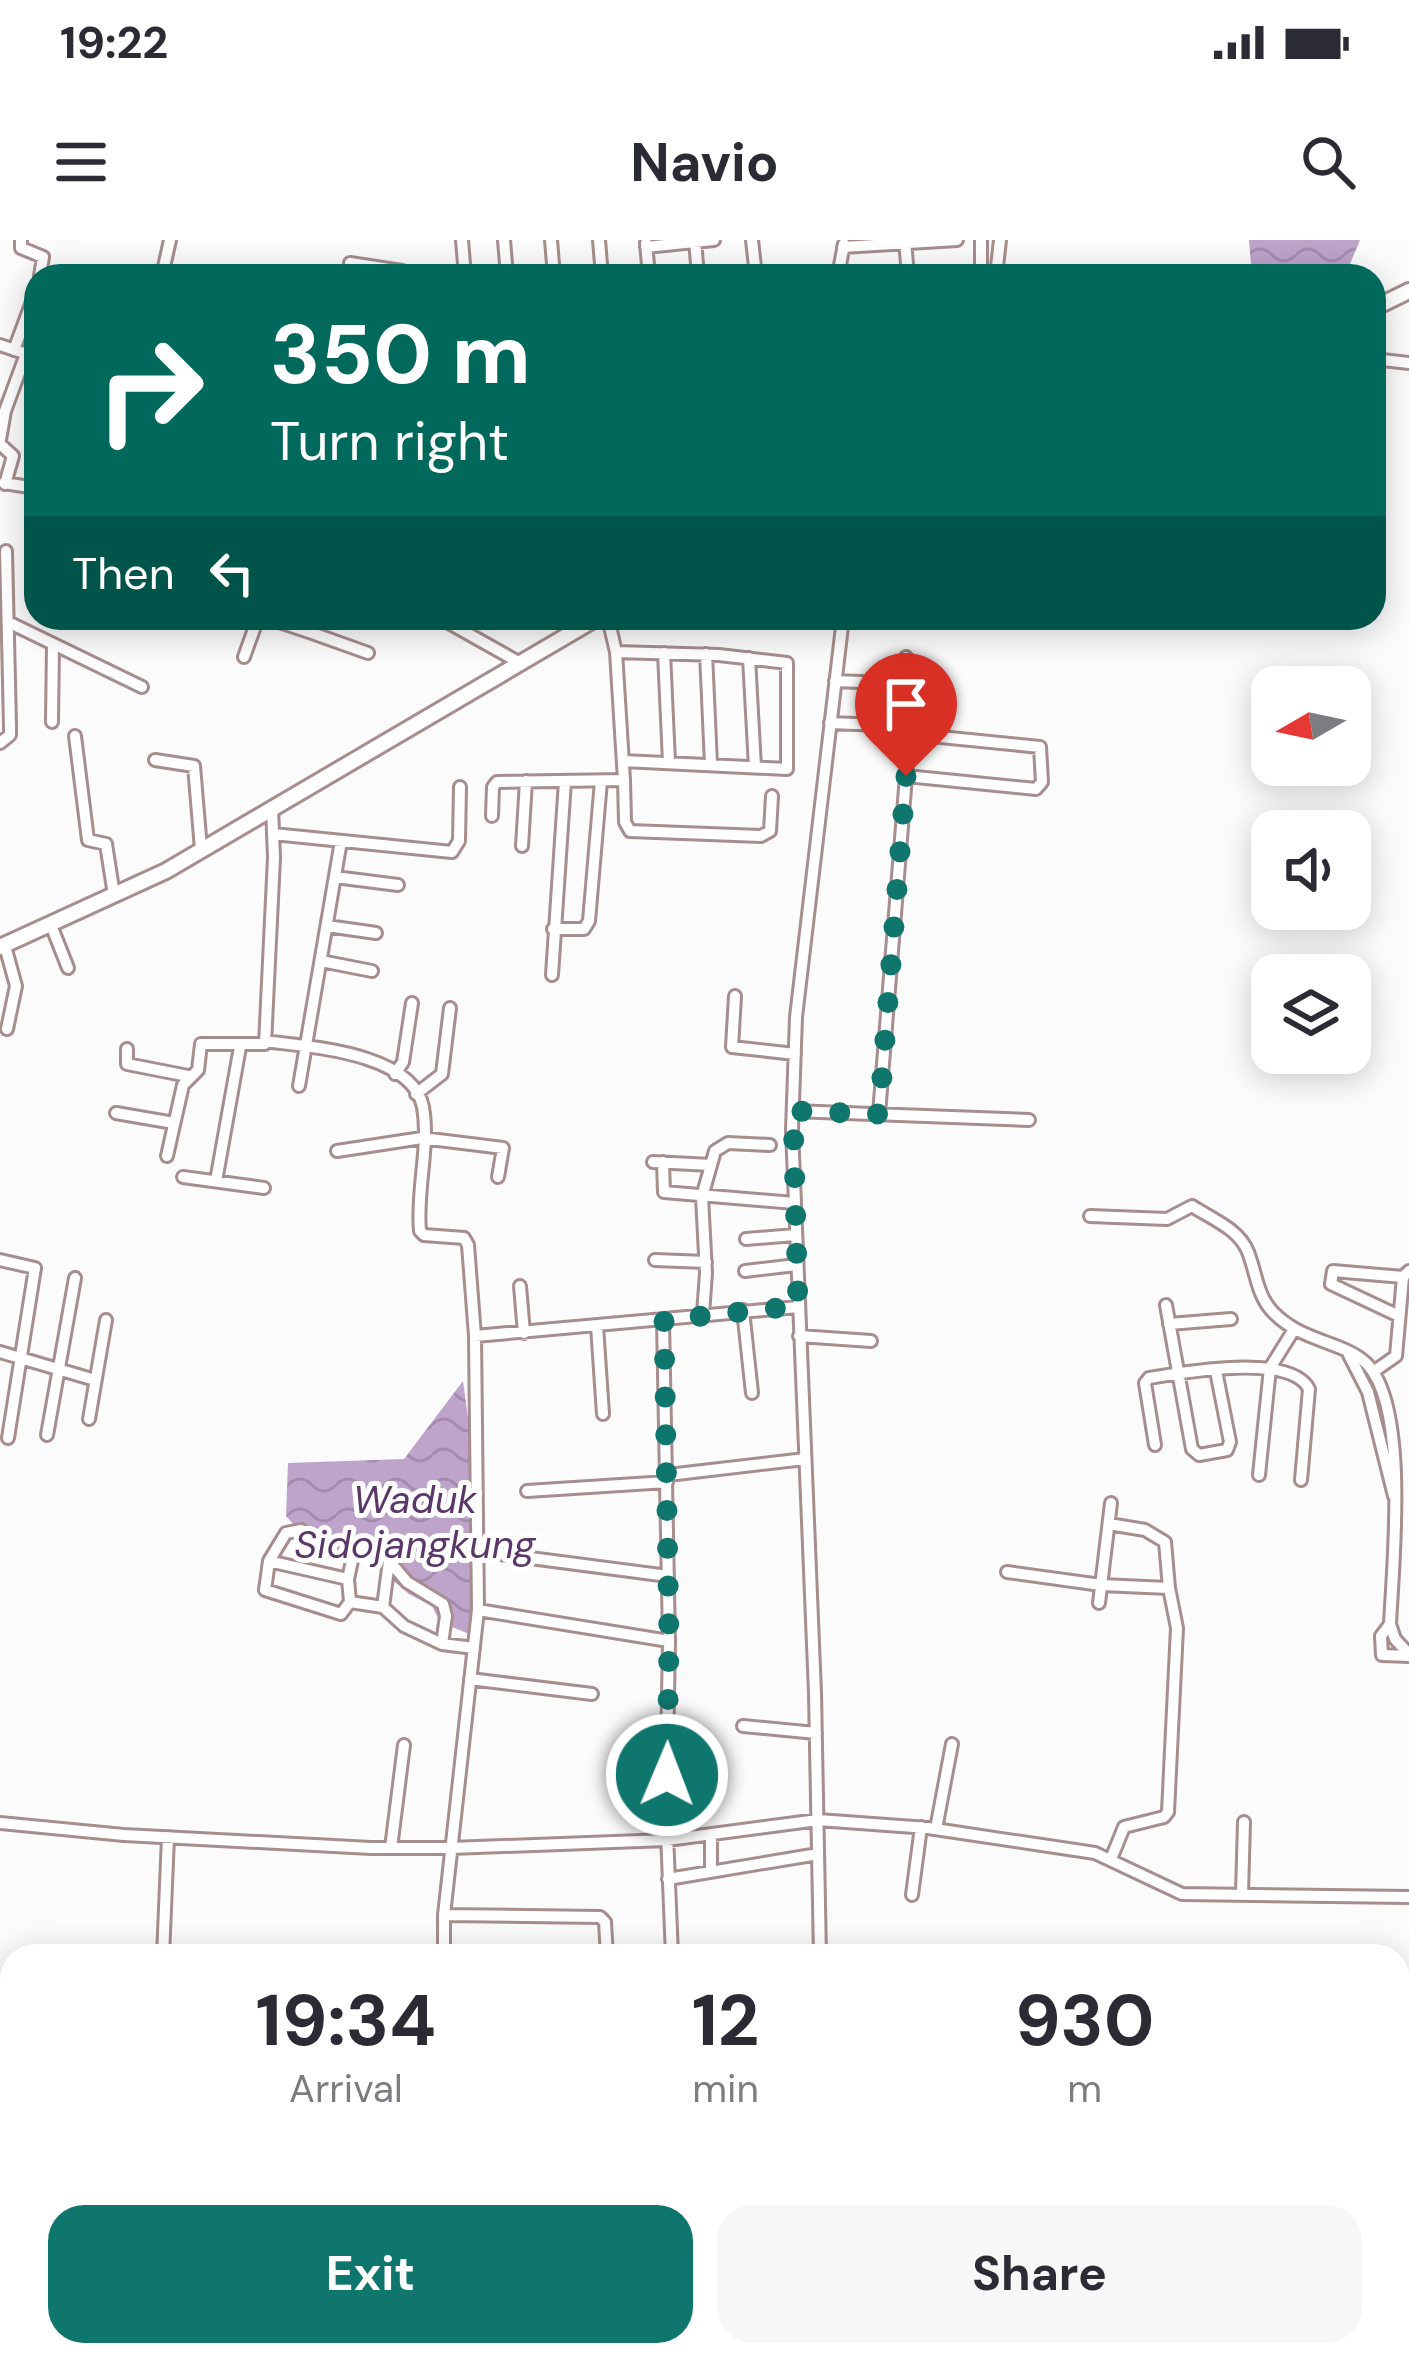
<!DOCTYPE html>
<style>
:root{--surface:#fff;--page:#f7f7f7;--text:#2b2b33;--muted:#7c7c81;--accent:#0f766e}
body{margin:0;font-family:"DM Sans",sans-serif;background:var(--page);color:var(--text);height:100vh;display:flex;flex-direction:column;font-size:45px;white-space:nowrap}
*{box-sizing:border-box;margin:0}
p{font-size:39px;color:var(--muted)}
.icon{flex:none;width:66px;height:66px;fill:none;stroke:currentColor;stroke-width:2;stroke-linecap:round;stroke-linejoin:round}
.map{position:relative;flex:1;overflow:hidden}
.panel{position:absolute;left:0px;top:1704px;width:1410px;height:423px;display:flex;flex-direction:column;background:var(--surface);border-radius:36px 36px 0 0;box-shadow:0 6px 30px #0003}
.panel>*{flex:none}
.hud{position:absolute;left:24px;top:24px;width:1362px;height:366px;border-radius:36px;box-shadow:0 6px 30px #0003;background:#00695c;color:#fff;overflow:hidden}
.needle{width:78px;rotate:261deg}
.buttons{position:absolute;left:1251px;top:426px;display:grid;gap:24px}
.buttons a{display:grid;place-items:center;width:120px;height:120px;border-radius:24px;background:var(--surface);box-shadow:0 6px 30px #0003;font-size:60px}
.pin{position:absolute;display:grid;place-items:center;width:102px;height:102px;color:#fff;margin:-123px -51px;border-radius:50% 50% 50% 0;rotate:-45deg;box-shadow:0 0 12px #0007}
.pin .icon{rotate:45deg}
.me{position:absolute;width:132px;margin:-66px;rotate:1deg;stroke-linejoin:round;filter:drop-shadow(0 0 9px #0008)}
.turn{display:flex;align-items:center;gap:42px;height:252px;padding:0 48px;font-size:54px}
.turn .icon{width:156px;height:156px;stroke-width:2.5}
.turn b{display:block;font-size:84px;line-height:102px}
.then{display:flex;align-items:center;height:114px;padding:0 48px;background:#0003;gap:24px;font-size:45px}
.eta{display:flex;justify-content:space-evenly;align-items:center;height:204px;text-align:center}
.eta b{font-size:72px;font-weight:700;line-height:84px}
.button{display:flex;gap:24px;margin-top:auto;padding:24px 48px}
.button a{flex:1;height:138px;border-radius:36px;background:var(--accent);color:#fff;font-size:48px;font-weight:700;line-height:138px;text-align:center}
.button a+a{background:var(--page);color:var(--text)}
.status{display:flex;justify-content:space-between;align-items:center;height:84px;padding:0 60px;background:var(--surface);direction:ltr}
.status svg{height:33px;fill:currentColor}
header{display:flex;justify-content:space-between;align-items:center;height:156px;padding:0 48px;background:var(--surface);font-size:54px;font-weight:700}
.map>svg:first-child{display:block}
</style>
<div class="status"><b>19:22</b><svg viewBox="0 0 49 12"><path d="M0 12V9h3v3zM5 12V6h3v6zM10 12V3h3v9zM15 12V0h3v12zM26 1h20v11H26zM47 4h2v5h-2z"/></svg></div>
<header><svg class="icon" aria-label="menu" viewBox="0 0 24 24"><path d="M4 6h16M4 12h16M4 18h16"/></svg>Navio<svg class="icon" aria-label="search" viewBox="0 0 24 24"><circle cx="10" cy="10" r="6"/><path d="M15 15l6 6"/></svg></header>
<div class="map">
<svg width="1409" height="2125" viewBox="0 0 1409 2125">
<defs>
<pattern id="water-waves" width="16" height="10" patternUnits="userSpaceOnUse" patternTransform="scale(3)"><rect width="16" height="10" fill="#bea3cb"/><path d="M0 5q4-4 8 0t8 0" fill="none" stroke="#a38bad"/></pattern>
</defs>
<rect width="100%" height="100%" fill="#fbfbfb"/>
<path fill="url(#water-waves)" d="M1249 0H1360L1345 36H1252Z
M463 1141 475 1230 478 1353 469 1394 440 1382 432 1366 409 1354 367 1319 308 1301 286 1276 288 1223 404 1219Z"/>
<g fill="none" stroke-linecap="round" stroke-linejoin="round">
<g stroke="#a78d8d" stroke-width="16">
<path id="minor" d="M21 0V8L43 17 40 36
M462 0 465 36
M504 0 507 36
M551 0 554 36
M599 0 602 36
M695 0 698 36
M752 0 756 36
M905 0 908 36
M981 0V36
M646 3 649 36
M646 7 714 0
M843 7 957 0
M350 23 402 31 407 36
M162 36 170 0
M838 36 844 4
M996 36 1000 0
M0 105 36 117
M14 110 36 51
M1374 119 1409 123
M0 200 5 171 26 114
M0 204 13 216 5 244
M4 243 36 248
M267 378 312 393 317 378
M440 378 522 424
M8 382 142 447
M312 393 368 413
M616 412 719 415 787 423V529L623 521
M664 413 669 522
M706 414 711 524
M244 417 258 378
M749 418 755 527
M835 441 911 444 906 417
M52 482 53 404
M830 483 909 486
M75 496 88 600 106 604 114 655
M0 503 10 495V486L6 311
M155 520 194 526 201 609
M906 536 910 494
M624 540 625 582 630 591 761 596 770 591 772 556
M492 576 493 547 497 542 624 540 616 412 608 378
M273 594 452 612 459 601 460 547
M522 606 526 541
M335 637 398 645
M51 685 68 728
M327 686 376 693
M553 689H584L589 681 601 541
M5 706 16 746 7 789
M321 721 372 731
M552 735 565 541
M735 756 732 807 795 814
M265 801C308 807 412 812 423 867 430 907 416 951 420 991L424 995 464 998 468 1005 475 1096 478 1370 444 1675V1716
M127 809V824L188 836
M395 834 403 822 412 763
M299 846 341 601
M416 854 442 834 450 768
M793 871 1029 880
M116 873 174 883
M879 874 906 536 1036 549 1042 542 1040 507 910 494 911 444
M337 911 422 898 503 908 498 937
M167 916 183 845 198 830 201 804H265L274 618 272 567
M653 922 711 925
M663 922 664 952 794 963
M183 937 264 948
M216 941 240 807
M1090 976 1167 979 1192 966C1212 979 1239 989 1248 1012 1256 1032 1257 1055 1272 1071 1300 1102 1344 1101 1367 1124 1409 1168 1393 1322 1390 1384L1395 1399 1409 1414
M746 999 795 995
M0 1020 35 1028 8 1198
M655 1020 706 1022
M745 1031 796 1025
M520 1046 524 1093
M1166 1065 1192 1209 1199 1215 1227 1210 1230 1202 1216 1131
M743 1070 752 1153
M703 1074 706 1033 702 957 715 911 728 903 770 905
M1399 1076 1331 1044 1333 1031 1403 1037
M663 1080 669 1401 666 1569 672 1716
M1169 1084 1231 1079
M597 1086 603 1174
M475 1096 798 1067
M799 1096 871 1101
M0 1112 95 1140
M1349 1115 1368 1152 1394 1256
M1373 1132 1396 1116 1403 1037 1409 1031
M89 1179 106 1080
M47 1195 75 1038
M1155 1205 1145 1143 1149 1138C1184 1132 1291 1113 1309 1149L1301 1240
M668 1235 805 1219
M1259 1235 1270 1128 1293 1091
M527 1251 667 1242
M1109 1284 1145 1290 1165 1302 1169 1348
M301 1290 286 1293 269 1321 265 1350 341 1374 350 1362
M477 1311 668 1336
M269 1321 348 1339
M1007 1332 1101 1345 1169 1348 1177 1388 1168 1572 1164 1577 1124 1587 1111 1619
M1099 1363 1111 1263
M383 1367 389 1321
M478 1370 669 1401
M1390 1384 1381 1396 1382 1415 1409 1416
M442 1404 404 1386 383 1367 350 1362 348 1339 355 1307 363 1305 380 1310 407 1342 443 1364 446 1376 442 1404 474 1408
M470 1439 592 1454
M743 1486 816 1493
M0 1583 124 1595 371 1608H451L667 1600 818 1580 928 1588 1095 1613 1182 1654 1409 1657
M936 1589 952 1504
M391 1608 404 1505
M711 1631V1595
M668 1639 818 1614
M1242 1654 1244 1582
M912 1655 921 1587
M444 1675 600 1677 605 1682 607 1716
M750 1712H820
M163 1716 168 1597
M820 1716 815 1453 792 890 796 777 843 378
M0 1814 12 1813
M0 1854 12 1853
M0 1894 12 1893
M0 1935 12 1933
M0 1975 12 1973
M0 2014 12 2012
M0 2054 12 2052
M1398 2057V2098
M0 2092 12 2090
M542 2117V2115
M54 2125 65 2123 67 2115
M644 2125 645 2115
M786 2125 810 2115
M1196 2125V2115
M1243 2125 1244 2115
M1295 2125 1296 2115
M1344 2125 1345 2115
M1397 2125V2115"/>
</g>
<g stroke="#a78d8d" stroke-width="20">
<path id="major" d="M1374 68 1409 51
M0 707 166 631 597 378"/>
</g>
<use href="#minor" stroke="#fff" stroke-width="10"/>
<use href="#major" stroke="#fff" stroke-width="14"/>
</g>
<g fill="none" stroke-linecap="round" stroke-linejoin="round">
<path stroke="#0f766e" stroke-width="21" stroke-dasharray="0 37.8" d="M667 1535 669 1401 664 1080 798 1066 793 871 879 874 906 536"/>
</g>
<g text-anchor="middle" stroke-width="10" stroke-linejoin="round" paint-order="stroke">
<g font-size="39" font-style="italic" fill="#5a3669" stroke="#fff">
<text x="415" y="1273">Waduk<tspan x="415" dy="45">Sidojangkung</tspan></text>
</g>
</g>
</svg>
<div class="buttons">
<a><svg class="needle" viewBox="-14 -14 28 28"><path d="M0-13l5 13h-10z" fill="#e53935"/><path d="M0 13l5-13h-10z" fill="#7c7c81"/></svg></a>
<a><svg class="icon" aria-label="sound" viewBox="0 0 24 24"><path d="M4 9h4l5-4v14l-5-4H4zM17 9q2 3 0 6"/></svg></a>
<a><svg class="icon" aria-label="layers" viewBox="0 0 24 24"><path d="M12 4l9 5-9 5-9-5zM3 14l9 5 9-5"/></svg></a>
</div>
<div class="pin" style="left:906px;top:536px;background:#d93025"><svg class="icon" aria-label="arrive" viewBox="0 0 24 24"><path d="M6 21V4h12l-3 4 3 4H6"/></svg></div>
<svg class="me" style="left:667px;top:1535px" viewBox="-20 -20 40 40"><circle r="17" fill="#0f766e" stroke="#fff" stroke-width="3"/><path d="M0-11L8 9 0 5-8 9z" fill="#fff"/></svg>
<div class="hud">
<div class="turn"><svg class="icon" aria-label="right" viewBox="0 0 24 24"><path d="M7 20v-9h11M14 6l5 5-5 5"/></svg><div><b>350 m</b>Turn right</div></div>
<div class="then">Then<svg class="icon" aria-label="left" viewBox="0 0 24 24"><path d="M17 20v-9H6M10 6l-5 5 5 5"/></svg></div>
</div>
<section class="panel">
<div class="eta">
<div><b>19:34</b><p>Arrival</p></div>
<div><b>12</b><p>min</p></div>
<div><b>930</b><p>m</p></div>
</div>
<div class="button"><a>Exit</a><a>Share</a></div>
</section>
</div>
